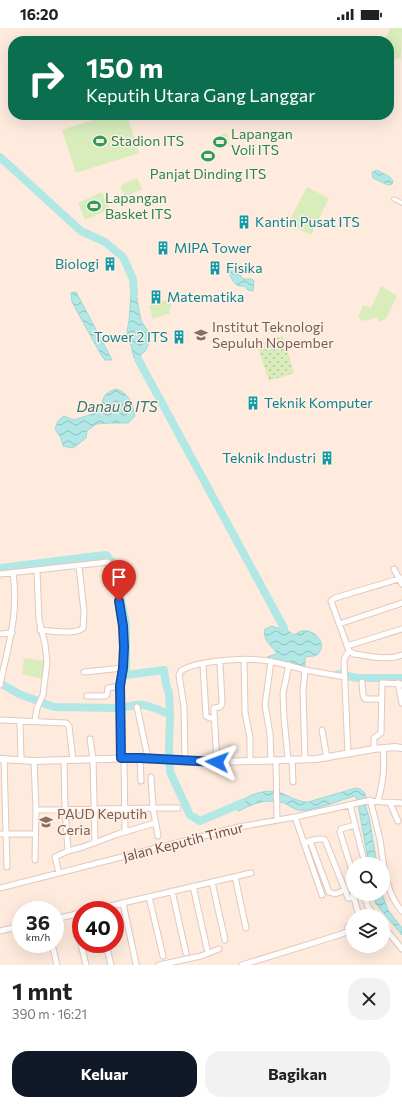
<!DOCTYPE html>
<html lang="id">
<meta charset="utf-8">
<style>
:root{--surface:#fff;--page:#f2f2f2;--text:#202124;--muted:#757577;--accent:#111827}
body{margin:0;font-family:Commissioner,sans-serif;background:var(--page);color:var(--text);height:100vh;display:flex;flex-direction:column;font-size:15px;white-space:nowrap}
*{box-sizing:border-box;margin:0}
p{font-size:13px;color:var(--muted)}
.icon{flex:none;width:22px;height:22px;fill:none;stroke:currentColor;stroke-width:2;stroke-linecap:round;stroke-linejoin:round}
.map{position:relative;height:937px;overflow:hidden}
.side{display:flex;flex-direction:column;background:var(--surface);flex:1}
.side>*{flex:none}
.hud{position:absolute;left:8px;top:8px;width:386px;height:84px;border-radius:16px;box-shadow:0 4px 16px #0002;background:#0b6e4f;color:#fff;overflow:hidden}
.tools{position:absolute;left:346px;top:829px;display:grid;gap:8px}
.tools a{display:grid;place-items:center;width:44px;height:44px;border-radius:50%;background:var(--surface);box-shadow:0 4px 16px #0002;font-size:20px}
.speed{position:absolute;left:12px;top:873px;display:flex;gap:8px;font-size:20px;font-weight:700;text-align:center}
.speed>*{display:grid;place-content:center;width:52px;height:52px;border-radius:50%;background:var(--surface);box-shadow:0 4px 16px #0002;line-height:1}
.speed small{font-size:10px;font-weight:400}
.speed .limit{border:6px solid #d22;background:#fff;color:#111}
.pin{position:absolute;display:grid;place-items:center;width:34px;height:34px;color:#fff;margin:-41px -17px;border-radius:50% 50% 50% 0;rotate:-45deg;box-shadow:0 0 4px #0007}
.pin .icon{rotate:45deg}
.me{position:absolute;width:44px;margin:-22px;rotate:273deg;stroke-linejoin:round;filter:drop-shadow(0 0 3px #0008)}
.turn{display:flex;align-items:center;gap:14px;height:84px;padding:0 12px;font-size:18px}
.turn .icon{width:52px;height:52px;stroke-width:2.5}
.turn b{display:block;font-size:28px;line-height:34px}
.round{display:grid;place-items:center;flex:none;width:42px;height:42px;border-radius:16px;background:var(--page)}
.summary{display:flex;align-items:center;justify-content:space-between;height:68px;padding:0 12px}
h1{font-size:24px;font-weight:700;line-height:30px}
.primary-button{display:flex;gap:8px;margin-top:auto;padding:8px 12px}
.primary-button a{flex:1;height:46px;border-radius:16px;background:var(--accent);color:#fff;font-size:16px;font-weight:700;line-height:46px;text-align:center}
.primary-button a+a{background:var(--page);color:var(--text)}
.status{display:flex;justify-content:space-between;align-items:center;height:28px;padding:0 20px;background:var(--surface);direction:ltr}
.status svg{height:11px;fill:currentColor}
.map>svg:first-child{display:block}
</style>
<div class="status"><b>16:20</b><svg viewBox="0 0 49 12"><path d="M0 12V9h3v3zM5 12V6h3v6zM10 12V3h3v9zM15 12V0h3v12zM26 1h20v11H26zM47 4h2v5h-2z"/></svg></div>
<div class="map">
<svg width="402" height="937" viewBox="0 0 402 937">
<defs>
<pattern id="garden-dots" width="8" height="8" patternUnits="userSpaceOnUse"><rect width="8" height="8" fill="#d8ecbc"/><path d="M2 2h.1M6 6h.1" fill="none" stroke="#b4c19a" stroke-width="1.8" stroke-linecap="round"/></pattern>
<pattern id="water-waves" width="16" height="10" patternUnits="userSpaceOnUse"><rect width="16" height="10" fill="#b1e8e6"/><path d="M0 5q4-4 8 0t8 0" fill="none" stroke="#95bebc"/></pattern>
</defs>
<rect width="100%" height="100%" fill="#feebde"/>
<path fill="#d8ecbc" d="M390 0H402L401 30 389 31V13H384Z
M108 87H127L139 125 76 145 62 102Z
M227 105 230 116 214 122 211 111Z
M137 150 142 161 125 169 120 158Z
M307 159 329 170 311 207 288 195Z
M102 164 110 181 85 192 78 175Z
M381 258 397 268 386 291 379 294 377 289 365 293 358 290 363 277 371 280Z
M169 271 172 280 169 281 170 285 153 291 149 278Z
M24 630 45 633 43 651 22 646Z"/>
<path fill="url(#garden-dots)" d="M283 308 294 345 269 353 257 317Z"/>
<path fill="url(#water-waves)" stroke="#97dbd9" d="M377 142 390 149 393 153 392 156 388 157 373 150 372 144Z
M228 235 241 238 242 241 240 245 241 249 244 251H252L254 253 253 263 248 262 244 258C233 260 230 247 226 238Z
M76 264 109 326 112 332H105L100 325 72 274 71 265Z
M131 266H136L141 293 148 303 146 309 150 312 146 322 135 333 127 303 129 293Z
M117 361C130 367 132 374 135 388L128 395H109L96 396 87 403 86 410 73 420 63 418 61 410 55 401 58 393 64 388 74 392C81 389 92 387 98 383 107 375 97 366 117 361Z
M272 598 277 600H284L294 607C297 606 299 603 302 603 314 601 328 615 318 626 315 629 309 628 305 629V639L267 629 276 626 277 625C271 617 262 612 265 601Z
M356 760 360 761 364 764 366 769V780L369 789 377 836H369L357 771 355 768C342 771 310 785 298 782 293 781 289 777 284 775 267 770 254 775 239 783L231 779C246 769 263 759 281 765 291 769 298 774 308 774Z
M373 866H382L388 882 402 900V907L376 876Z"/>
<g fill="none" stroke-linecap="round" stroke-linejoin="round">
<path stroke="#b1e8e6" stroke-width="8" d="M0 129 81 203 105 214 123 229 133 251 134 266
M138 331 284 600
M0 540 97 528 106 527 108 529 114 537 115 544 126 595V647L164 642 166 656 169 665 170 686
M338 646 357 650H402
M0 655 19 666 54 679 117 680C124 680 129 678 136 677 146 675 160 683 170 686L169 721 170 744 190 787 200 793 242 775"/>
<g stroke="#e4c7bc" stroke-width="5.5">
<path id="pedestrian" d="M394 171 402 175"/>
</g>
<g stroke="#e4c7bc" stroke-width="7">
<path id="minor" d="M394 541 402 556
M0 546 108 534 119 573 123 597V640L120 658 121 730
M402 550 335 570 331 573 349 623 354 626C370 628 386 633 402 627
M339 596 402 575
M40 602C51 603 76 607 83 600L84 584 79 538
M0 606 12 605
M347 618 402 601
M244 632 245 684 250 710V733
M203 636 206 688 210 690H214
M84 644 123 640
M362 654 363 667 365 671H382
M398 655 402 675
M0 657C8 617 19 587 13 545
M87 668H105L107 667 108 660 120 658
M137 679 148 730
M0 692 66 695 69 698 73 732
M20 693 21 732
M35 693 37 680 43 667 47 634 45 616 39 592 37 543
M322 702 327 730
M90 711 93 731 95 815
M374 721V710L381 705 382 655 402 656
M348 726 344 634 345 629 349 623
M124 730 125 804
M140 730 141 753
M4 731 7 839
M288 731 284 690 283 665 289 637
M292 731 293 754
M305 731 303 664 305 642 345 649
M64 732 65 781 68 823 83 819 118 806 155 795
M185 732 184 679 179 647 181 643C194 633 243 630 260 632 275 633 290 638 305 642
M276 732 277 792
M34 733 36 782 35 832
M271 733 270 706 265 677 271 633
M217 734 214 684V680L220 679 222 676 220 634
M151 749 153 780H178
M370 772C374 786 377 799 380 812 384 837 385 864 402 883
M378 773C383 754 385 740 383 720
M390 775 398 793
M350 777 365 836
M36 782 153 780 158 808
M295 789 322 867
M0 806H35
M304 815C310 813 319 809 325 812L345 862 335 866 329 864 310 813
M59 845 55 829 68 823
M353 846 340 804 341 801 355 797
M235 849 246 900
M212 854 225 912
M193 858 207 921
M0 860 239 799 295 789 367 773 402 775
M345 862 348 870H354
M172 863 186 925
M353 866 359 888
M364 866 368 879 375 888
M149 869 163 928
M123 875 136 936
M93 882 251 845
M75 886 81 914
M55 891 81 885
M383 898 402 921
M0 903 21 898
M52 916 57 937
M81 916 86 937
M106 916 111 937
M159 937 201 928 219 921
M242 937 342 906 348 903V898"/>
</g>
<g stroke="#e4c7bc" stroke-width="8">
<path id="tertiary" d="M0 731 34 733 140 730 217 734 316 731 374 721 395 719 402 720"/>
</g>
<use href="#pedestrian" stroke="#fff" stroke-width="3.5"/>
<use href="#minor" stroke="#fff" stroke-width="5"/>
<use href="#tertiary" stroke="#fff" stroke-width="6"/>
</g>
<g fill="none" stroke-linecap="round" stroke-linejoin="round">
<g stroke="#114b97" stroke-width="10">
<path id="route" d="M119 573 123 598 124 619 123 640 120 658 121 730H140L217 734"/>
</g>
<use href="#route" stroke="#1a73e8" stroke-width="7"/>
</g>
<defs>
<g id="stadium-bare" transform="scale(1.08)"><path d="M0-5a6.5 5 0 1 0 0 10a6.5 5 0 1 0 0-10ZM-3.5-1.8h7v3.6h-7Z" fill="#2e9e5b" stroke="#fff0e6" stroke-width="2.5" paint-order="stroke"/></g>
<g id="building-bare" transform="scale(1.08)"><path d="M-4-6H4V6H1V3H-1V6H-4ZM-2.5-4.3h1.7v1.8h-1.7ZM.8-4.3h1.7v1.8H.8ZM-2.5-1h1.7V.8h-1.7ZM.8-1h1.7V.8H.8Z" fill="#0f9aa8" stroke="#fff0e6" stroke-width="2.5" paint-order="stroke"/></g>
<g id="university-bare" transform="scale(1.08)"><path d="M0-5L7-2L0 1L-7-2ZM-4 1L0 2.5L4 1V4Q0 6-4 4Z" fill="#8d6e63" stroke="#fff0e6" stroke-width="2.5" paint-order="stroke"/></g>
<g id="school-bare" transform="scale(1.08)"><path d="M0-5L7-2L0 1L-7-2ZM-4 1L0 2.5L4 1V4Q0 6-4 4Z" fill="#8d6e63" stroke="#fff0e6" stroke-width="2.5" paint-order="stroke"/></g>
</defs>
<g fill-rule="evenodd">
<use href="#stadium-bare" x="100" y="113"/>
<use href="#stadium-bare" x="220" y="114"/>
<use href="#stadium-bare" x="208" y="128"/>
<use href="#stadium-bare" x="94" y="178"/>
<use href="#building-bare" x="244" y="194"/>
<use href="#building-bare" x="163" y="220"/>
<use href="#building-bare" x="110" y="236"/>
<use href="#building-bare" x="215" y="240"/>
<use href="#building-bare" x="156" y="269"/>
<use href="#university-bare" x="201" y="307"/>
<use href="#building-bare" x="179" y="309"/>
<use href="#building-bare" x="253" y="375"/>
<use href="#building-bare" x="327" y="430"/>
<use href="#school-bare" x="46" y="794"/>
</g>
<g text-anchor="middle" stroke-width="3" stroke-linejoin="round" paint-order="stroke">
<g font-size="14" fill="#27864d" stroke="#fff0e6" text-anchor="start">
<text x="231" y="111">Lapangan<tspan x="231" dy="16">Voli ITS</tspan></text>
<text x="111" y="118">Stadion ITS</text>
<text x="208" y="151" text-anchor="middle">Panjat Dinding ITS</text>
<text x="105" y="175">Lapangan<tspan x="105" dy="16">Basket ITS</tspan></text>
</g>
<g font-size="14" fill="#0d838f" stroke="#fff0e6" text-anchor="start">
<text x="255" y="199">Kantin Pusat ITS</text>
<text x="174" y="225">MIPA Tower</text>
<text x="99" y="241" text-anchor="end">Biologi</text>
<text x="226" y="245">Fisika</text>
<text x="167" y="274">Matematika</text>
<text x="168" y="314" text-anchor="end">Tower 2 ITS</text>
<text x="264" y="380">Teknik Komputer</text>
<text x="316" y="435" text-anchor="end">Teknik Industri</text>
</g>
<g font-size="14" fill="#785e54" stroke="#fff0e6" text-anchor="start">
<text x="212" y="304">Institut Teknologi<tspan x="212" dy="16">Sepuluh Nopember</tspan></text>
<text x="57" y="791">PAUD Keputih<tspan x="57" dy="16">Ceria</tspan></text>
</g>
<g font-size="14" fill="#754d44" stroke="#fff0e6">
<text transform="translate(183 814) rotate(-14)" y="5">Jalan Keputih Timur</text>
</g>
<g font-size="15" font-style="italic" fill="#357674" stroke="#fff0e6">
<text x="117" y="384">Danau 8 ITS</text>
</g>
</g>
</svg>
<div class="tools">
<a><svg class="icon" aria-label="search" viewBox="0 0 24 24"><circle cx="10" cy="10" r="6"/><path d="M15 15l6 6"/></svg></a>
<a><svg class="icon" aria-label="layers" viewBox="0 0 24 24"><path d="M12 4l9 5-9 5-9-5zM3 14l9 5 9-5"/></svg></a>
</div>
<div class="speed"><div>36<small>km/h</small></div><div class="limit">40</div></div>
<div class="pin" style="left:119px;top:573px;background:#d93025"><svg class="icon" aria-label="arrive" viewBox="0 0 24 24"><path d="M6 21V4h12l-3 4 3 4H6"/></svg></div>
<svg class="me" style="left:217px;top:734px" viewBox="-20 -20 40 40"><path d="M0-17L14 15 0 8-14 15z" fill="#1a73e8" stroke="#fff" stroke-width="4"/></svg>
<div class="hud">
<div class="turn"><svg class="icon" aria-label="right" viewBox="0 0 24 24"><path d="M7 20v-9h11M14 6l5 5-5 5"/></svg><div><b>150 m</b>Keputih Utara Gang Langgar</div></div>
</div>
</div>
<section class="side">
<div class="summary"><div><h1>1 mnt</h1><p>390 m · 16:21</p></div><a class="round"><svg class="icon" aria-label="close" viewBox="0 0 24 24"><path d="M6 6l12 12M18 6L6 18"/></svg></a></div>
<div class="primary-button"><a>Keluar</a><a>Bagikan</a></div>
</section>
